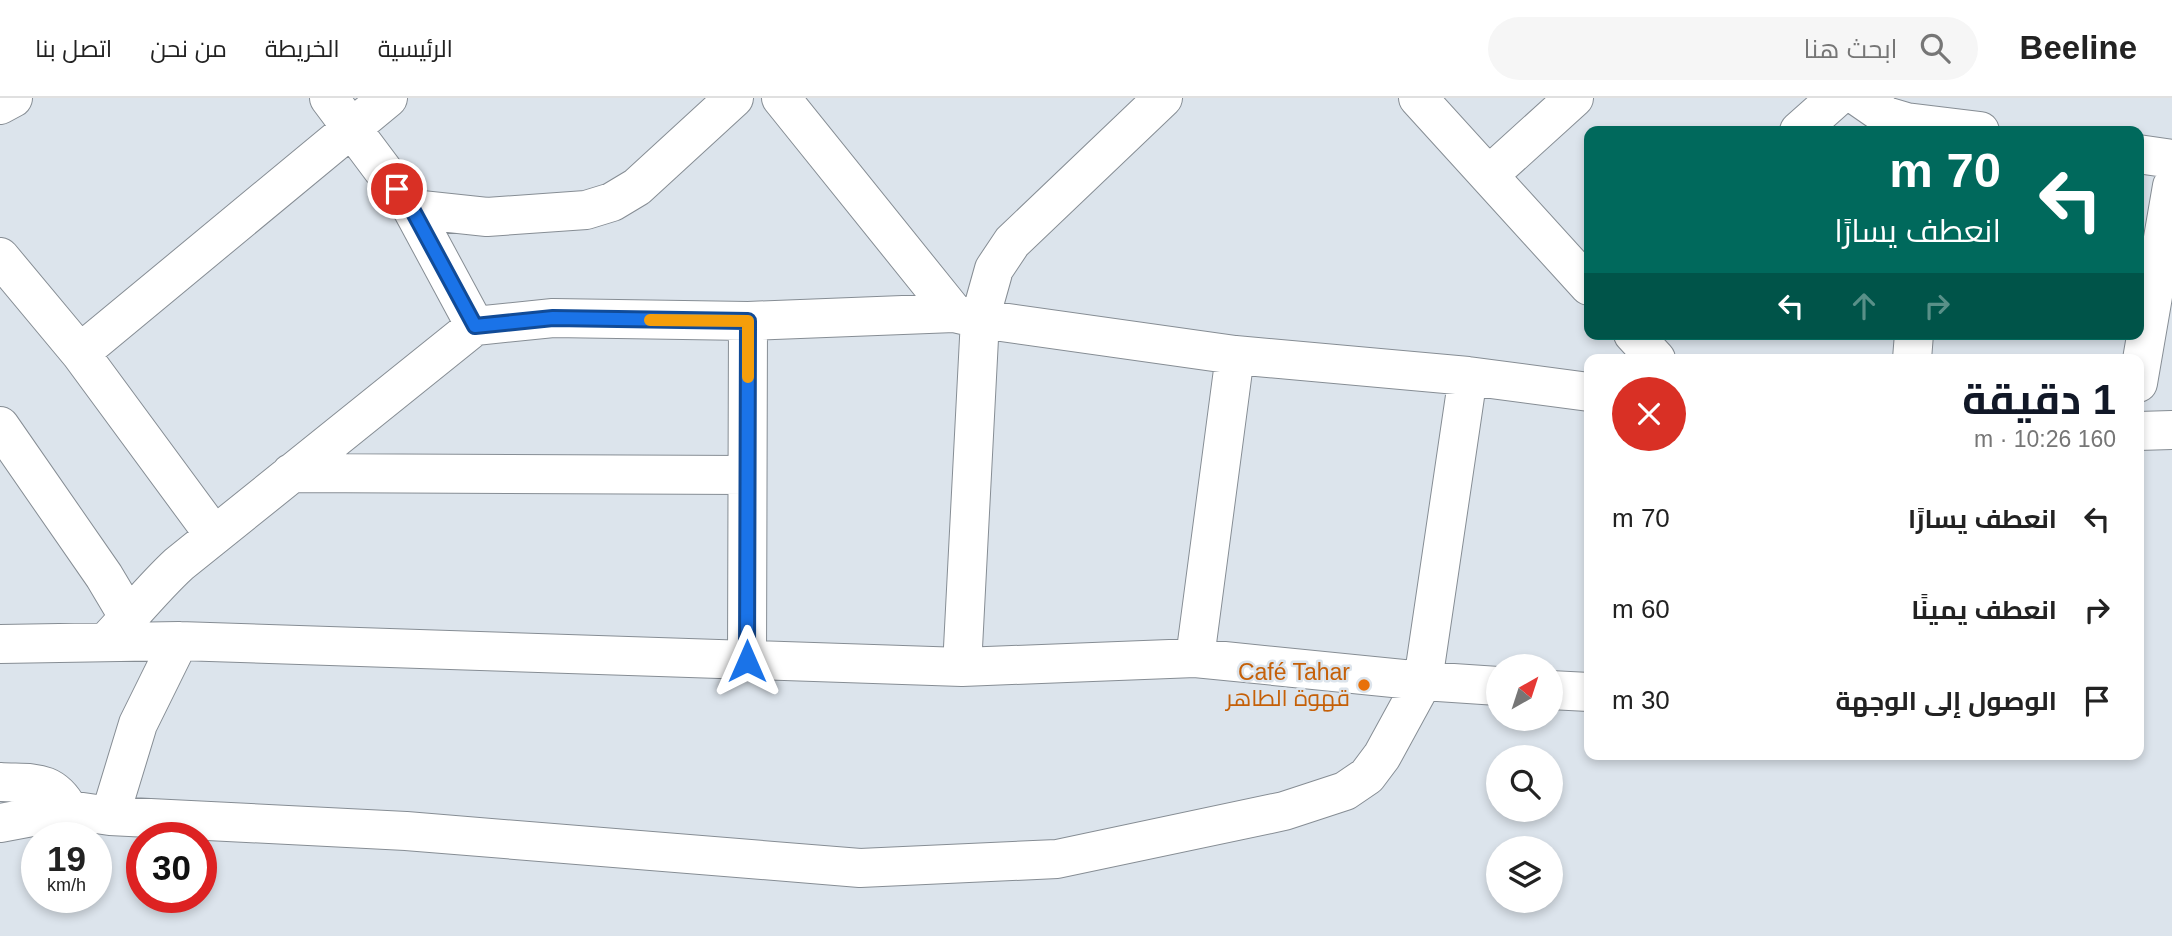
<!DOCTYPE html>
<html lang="ar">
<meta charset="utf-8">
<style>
:root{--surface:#fff;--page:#f6f6f6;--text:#222;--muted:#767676;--line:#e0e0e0;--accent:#111827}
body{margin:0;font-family:Helvetica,Cairo,sans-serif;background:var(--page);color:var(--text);direction:rtl;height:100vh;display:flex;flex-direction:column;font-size:26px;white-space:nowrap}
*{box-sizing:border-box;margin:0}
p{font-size:23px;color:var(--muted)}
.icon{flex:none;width:38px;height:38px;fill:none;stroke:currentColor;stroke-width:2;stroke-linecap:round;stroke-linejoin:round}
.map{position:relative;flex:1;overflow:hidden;direction:ltr}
.drawer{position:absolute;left:1584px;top:256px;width:560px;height:406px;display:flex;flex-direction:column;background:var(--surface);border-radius:14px;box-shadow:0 4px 10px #0003;direction:rtl}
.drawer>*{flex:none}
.hud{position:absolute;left:1584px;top:28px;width:560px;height:214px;border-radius:14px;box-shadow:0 4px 10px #0003;direction:rtl;background:#00695c;color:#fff;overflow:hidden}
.needle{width:46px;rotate:39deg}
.fabs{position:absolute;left:1486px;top:556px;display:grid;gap:14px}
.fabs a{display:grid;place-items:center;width:77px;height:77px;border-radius:50%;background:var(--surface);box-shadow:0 4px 10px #0003;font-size:35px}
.speed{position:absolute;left:21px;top:724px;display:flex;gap:14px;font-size:35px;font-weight:700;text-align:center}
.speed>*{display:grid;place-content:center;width:91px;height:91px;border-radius:50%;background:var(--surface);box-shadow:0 4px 10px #0003;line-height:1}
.speed small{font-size:18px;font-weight:400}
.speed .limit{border:10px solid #d22;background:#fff;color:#111}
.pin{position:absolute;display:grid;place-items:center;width:60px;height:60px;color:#fff;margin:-30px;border:4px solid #fff;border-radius:50%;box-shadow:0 2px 7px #0007}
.me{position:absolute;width:77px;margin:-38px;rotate:0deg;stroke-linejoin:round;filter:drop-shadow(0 0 5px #0008)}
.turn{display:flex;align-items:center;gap:24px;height:147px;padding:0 28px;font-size:32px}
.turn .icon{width:91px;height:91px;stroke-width:2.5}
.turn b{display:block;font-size:49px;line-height:60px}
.lanes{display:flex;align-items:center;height:66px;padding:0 28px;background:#0003;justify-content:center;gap:35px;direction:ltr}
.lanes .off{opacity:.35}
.round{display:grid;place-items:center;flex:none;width:74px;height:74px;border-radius:37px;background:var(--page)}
.overview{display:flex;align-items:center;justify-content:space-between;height:119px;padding:0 28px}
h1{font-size:42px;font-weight:700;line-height:52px;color:var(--accent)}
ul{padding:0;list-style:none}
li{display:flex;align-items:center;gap:21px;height:91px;padding:0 28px}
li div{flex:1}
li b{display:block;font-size:26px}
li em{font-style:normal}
header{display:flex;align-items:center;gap:42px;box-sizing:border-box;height:98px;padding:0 35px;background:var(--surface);border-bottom:2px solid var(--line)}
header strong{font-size:33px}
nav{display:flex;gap:38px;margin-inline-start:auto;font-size:24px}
.search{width:490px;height:63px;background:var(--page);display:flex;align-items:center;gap:18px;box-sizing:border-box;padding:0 24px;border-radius:38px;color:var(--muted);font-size:26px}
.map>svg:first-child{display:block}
</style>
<header>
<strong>Beeline</strong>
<div class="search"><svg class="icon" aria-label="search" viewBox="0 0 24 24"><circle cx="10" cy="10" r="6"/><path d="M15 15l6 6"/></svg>ابحث هنا</div>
<nav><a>الرئيسية</a><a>الخريطة</a><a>من نحن</a><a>اتصل بنا</a></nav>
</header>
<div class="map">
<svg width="2172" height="838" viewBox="0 0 2172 838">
<rect width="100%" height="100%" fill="#dce4ec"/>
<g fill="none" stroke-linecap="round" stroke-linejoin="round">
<g stroke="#868d94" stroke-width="40">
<path id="minor" d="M329 0 412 111 475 228
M781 0 954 215
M1418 0 1589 188
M1860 0 1886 18 1906 24 1980 33
M0 7 13 0
M1799 33 1836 0
M2138 56 2172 61
M1489 77 1574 0
M412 111 487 119 586 112 612 104 637 89 734 0
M0 159 80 255 214 437
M1633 236 1656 261
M80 255 388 0
M1912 261 1914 236
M2138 285 2172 88
M0 328 104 478 129 520
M2138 333 2172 332
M291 375 747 377
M106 544C131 518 153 490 179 466L475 228 553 220 748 223 954 215 980 221 1235 257 1468 278 1589 294
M0 546 179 543 962 569 1195 560 1423 583 1498 588
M1195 560 1235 257
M747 563 748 223
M962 569 980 221 994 171 1012 144 1163 0
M1550 592 1589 594
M0 684C32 686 52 680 69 712
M110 718 406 733 860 770 1057 761 1284 713 1345 693 1367 678 1382 658 1423 583 1468 278
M0 725 69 712 110 718 138 626 179 543"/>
</g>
<use href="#minor" stroke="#fff" stroke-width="38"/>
</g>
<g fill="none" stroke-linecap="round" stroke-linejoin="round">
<g stroke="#114b97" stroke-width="18">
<path id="route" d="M397 91 412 111 475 228 553 220 748 223 747 563"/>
</g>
<use href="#route" stroke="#1a73e8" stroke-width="12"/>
<path stroke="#f59e0b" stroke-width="12" d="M650 222 748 223V279"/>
</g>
<circle fill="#e8710a" stroke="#dce4ec" stroke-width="2.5" cx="1364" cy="587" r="7"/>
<g text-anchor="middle" stroke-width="5" stroke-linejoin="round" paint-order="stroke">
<g font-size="23" fill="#c56008" stroke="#dce4ec" text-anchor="end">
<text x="1350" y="582">Café Tahar<tspan x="1350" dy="26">قهوة الطاهر</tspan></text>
</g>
</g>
</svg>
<div class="fabs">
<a><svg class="needle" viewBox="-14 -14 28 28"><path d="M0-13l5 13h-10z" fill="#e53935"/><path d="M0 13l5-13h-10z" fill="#767676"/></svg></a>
<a><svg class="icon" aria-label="search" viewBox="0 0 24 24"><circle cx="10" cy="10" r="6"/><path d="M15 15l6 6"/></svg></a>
<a><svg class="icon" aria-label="layers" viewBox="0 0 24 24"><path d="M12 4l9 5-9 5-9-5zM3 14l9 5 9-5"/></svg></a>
</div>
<div class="speed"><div>19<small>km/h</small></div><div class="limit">30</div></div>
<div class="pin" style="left:397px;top:91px;background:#d93025"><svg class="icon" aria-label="arrive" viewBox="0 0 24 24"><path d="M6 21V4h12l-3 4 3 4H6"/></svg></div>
<svg class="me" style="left:747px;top:563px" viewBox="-20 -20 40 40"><path d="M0-17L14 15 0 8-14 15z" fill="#1a73e8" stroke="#fff" stroke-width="4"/></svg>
<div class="hud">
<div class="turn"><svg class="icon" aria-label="left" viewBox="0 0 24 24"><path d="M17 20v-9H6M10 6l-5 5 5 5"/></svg><div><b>70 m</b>انعطف يسارًا</div></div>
<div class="lanes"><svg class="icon" aria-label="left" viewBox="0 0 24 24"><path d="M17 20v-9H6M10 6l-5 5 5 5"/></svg><svg class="icon off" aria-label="ahead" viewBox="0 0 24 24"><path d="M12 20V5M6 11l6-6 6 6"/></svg><svg class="icon off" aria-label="right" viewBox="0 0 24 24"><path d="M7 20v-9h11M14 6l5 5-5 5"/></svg></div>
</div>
<section class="drawer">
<div class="overview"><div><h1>1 دقيقة</h1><p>160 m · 10:26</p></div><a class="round" style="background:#d93025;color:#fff"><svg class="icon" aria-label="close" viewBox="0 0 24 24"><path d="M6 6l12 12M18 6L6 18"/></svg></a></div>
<ul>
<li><svg class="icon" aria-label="left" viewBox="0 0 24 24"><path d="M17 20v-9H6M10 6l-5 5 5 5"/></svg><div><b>انعطف يسارًا</b></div><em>70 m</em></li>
<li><svg class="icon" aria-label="right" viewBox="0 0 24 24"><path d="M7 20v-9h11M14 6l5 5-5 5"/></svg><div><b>انعطف يمينًا</b></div><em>60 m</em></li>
<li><svg class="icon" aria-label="arrive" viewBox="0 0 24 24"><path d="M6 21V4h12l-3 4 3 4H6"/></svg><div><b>الوصول إلى الوجهة</b></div><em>30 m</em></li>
</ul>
</section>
</div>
